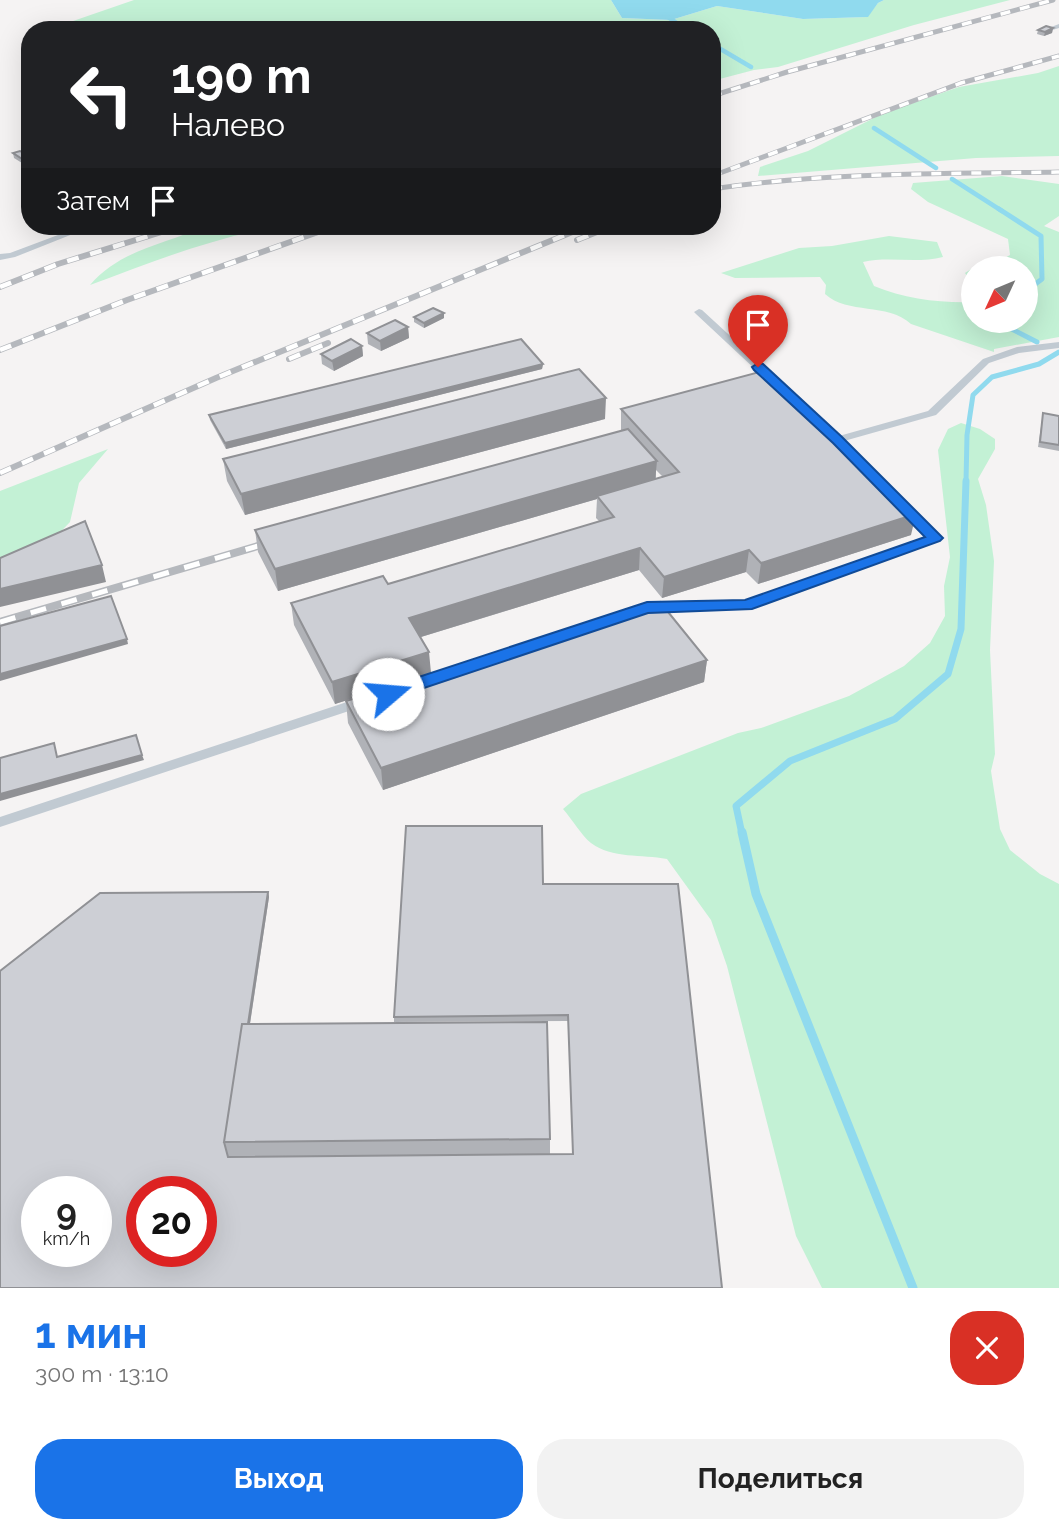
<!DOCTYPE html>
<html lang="ru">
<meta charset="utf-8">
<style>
:root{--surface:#fff;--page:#f2f2f2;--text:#222;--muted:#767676;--accent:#1a73e8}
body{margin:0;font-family:Raleway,sans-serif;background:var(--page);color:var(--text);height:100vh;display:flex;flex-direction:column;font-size:26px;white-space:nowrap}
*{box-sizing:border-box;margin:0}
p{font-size:23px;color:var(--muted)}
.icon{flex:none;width:38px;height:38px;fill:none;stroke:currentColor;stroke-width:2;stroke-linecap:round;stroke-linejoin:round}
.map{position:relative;height:1288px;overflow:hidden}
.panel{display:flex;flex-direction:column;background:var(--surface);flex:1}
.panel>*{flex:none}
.banner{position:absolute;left:21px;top:21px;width:700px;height:214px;border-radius:28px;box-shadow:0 7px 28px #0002;background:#202124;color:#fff;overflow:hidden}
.needle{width:46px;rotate:226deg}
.fabs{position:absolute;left:961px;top:256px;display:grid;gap:14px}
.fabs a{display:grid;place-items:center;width:77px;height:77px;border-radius:50%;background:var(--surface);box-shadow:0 7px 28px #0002;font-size:35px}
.speed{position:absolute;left:21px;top:1176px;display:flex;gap:14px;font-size:35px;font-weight:700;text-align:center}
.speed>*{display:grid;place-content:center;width:91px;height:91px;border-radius:50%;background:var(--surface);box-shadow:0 7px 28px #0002;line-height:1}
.speed small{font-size:18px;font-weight:400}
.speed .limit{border:10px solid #d22;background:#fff;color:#111}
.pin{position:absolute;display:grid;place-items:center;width:60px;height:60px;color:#fff;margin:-72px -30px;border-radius:50% 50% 50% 0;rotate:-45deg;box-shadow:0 0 7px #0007}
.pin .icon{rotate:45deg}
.me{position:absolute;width:77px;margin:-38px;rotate:72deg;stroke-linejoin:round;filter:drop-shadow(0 0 5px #0008)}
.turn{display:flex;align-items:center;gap:24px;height:147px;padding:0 35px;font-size:32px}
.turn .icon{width:91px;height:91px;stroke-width:2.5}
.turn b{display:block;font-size:49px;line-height:60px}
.then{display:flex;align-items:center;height:66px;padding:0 35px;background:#0003;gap:14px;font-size:26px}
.round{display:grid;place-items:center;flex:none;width:74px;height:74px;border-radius:28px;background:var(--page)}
.headline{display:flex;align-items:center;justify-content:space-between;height:119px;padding:0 35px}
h1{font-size:42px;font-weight:700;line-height:52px;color:var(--accent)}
.action{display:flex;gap:14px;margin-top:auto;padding:14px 35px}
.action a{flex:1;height:80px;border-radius:28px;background:var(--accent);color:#fff;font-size:28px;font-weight:700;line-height:80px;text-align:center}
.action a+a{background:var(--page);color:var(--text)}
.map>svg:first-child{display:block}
</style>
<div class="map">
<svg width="1059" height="1288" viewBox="0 0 1059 1288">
<rect width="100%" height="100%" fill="#f5f3f3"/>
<path fill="#c3f1d5" d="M134 0H611L622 18 671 20 717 6 803 19 867 17 878 3 884 0H1010L914 25 778 67 754 70 712 81V30C697 30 607 26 602 30H47Z
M1059 66V156L976 158 758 176 760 167 808 151 884 113 959 87 1038 73Z
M1002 176 1059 184V216L1044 226 1059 232V337L994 349V352L911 324C887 302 848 315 825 294L826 285 820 277 735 278 721 273 799 248 832 246 889 236 937 242 943 257C916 264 889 256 863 262L874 286C905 299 940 303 973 302V320H1026V268H973V284L965 273C978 263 996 264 1010 255L1008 239 928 202 911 189 913 183Z
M205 226H280C214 237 152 262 90 285 121 249 164 245 205 226Z
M961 423 980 429 995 439V449L978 479 986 505 994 561 990 650 995 754 991 771 1000 829 1010 850 1040 874 1059 884V1288H822L796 1236 727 966 711 920 667 859C642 854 612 859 591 843 581 835 572 819 563 809L581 794 738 733 761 728 849 696 904 666 930 643 945 616 944 586 950 557 938 450 948 429Z
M108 449 79 483 70 522 45 548 0 562V491Z"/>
<path fill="#90daee" d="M611 0H884L878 3 868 17 803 19 717 6 671 20 622 18Z"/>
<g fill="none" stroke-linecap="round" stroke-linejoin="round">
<path stroke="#90daee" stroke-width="4.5" d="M665 15 687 30
M712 44 751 67
M874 128 936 168
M952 179 1002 211"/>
<path stroke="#90daee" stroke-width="5" d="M999 209 1041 236 1042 279 1026 291
M994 320 1037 342
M966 482 967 435 973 395 992 377 1039 364 1059 352"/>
<path stroke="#90daee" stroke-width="7" d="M742 834 736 806 790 761 895 719 948 674 961 629 966 481"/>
<path stroke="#90daee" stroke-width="9" d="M742 832 756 894 913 1288"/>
<path fill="#c1cad2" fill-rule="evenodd" d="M1059 24V28L1049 31 1046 29Z
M82 226H93L15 257 0 260V254L10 253Z
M699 309 702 310 839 436 928 411 983 359 1017 347 1059 342V348L1019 353 989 363 936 415 844 441 860 457 855 460 851 459 696 314 694 312Z
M904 504 908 505 939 535 941 538 939 541 747 609 648 612 642 608 648 604 746 601 927 537 900 509 898 507 900 505Z
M362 697 367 699 368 702 367 705 0 827V817Z"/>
<g stroke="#b5b8bd" stroke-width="5">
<path id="rail-far2" d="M712 96 787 72 1053 0
M712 176 961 83 1059 56
M712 189C827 172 943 174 1059 172"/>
</g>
<g stroke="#b5b8bd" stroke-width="6">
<path id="rail-far1" d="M577 240 612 226
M0 287 58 264 181 226
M0 350 127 300 335 226
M289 359 328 343
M0 473 216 378 587 226"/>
</g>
<g stroke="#b5b8bd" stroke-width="8">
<path id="rail" d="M0 622 275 541"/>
</g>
<use href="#rail-far2" stroke="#fff" stroke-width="3.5" stroke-dasharray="10" stroke-linecap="butt"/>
<use href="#rail-far1" stroke="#fff" stroke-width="4.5" stroke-dasharray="12" stroke-linecap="butt"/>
<use href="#rail" stroke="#fff" stroke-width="5" stroke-dasharray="16" stroke-linecap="butt"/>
</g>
<path fill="#b0b2b7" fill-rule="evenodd" d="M1053 28 1052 33 1044 36 1037 34 1038 30Z
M13 153 30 157V168L14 158Z
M444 313V318L424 328 414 322V317Z
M408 327 409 338 381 351 368 344 367 333Z
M362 346 363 356 334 371 322 364 321 354Z
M543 364 542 369 226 449 210 420 209 415Z
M621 409 911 535 758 584 746 572 662 598 639 570 421 637 431 673 335 704 294 625 291 603 388 584 600 522 596 518 597 499 278 591 258 552 255 530 621 431ZM656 470 663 477 656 479Z
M1043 413 1059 416V451L1038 447Z
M605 419 245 515 227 481 223 459Z
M707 660 704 682 383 790 348 723 346 701Z
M543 884 722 1288H0L268 892 269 897 250 1024 550 1139V1154H573L568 1021 394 1022V1017Z"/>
<path fill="#909195" d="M1053 28 1052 33 1044 36 1045 32Z
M444 313V318L424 328V323Z
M408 327 409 338 381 351 380 341Z
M362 346 363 356 334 371 332 361Z
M543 364 542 369 226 449 225 443Z
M606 398 605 419 245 515 241 494Z
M657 461 655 482 597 496V499L278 591 275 569Z
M916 514 911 535 758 584 761 563Z
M640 548 639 570 411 640 409 618Z
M749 550 746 572 662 598 664 577Z
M102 565 106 582 0 607V589Z
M127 639 128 644 0 681V674Z
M429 652 431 673 335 704 332 682Z
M707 660 704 682 383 790 381 768Z
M142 755 144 760 0 801V794Z
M268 892 269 897 232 1142H230Z"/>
<path fill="#cdcfd5" stroke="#909195" stroke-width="2" fill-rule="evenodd" d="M1046 26 1053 28 1045 32 1038 30Z
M20 151 30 157V164L13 153Z
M433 308 444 313 424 323 414 317Z
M395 320 408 327 380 341 367 333Z
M351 339 362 346 332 361 321 354Z
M521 339 543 364 225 443 209 415Z
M579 369 606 398 241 494 223 459Z
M763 371 916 514 761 563 749 550 664 577 640 548 409 618 429 652 332 682 291 603 383 576 388 584 614 517 597 496 679 472 621 409Z
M1043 413 1059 416V445L1040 442Z
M628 429 657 461 275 569 255 530Z
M85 521 102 565 0 589V558Z
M111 596 127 639 0 674V626Z
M660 602 707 660 381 768 346 701Z
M136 735 142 755 0 794V758L54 743 57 757Z
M406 826H542L543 884H678L722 1288H0V971L100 893 268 892 248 1024H242L224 1142 228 1157 573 1154 568 1015 394 1017ZM37 1192H96V1251H37ZM142 1192H201V1251H142Z
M547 1022 550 1139 224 1142 242 1024Z"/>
<path fill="#1a73e8" stroke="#114b97" stroke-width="2" d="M758 363 763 364 842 437 943 538 940 541 752 609 648 613 394 698H382L380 694 382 689 647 602 745 600 925 537 833 443 754 370 752 367Z"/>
</svg>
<div class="fabs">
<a><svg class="needle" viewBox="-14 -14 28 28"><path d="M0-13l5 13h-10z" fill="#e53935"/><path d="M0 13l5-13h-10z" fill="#767676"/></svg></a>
</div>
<div class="speed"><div>9<small>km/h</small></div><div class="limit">20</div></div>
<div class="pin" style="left:758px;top:367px;background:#d93025"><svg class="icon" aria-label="arrive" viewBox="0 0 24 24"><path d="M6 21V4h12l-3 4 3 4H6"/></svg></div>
<svg class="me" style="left:388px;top:694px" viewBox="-20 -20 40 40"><circle r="19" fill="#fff"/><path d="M0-13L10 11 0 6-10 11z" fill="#1a73e8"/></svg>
<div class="banner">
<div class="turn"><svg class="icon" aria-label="left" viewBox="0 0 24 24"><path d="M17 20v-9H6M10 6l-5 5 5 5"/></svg><div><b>190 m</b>Налево</div></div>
<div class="then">Затем<svg class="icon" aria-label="arrive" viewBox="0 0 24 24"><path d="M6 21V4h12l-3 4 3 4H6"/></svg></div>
</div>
</div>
<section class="panel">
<div class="headline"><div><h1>1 мин</h1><p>300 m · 13:10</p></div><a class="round" style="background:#d93025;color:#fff"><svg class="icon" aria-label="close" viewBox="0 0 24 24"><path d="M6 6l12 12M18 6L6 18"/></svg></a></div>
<div class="action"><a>Выход</a><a>Поделиться</a></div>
</section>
